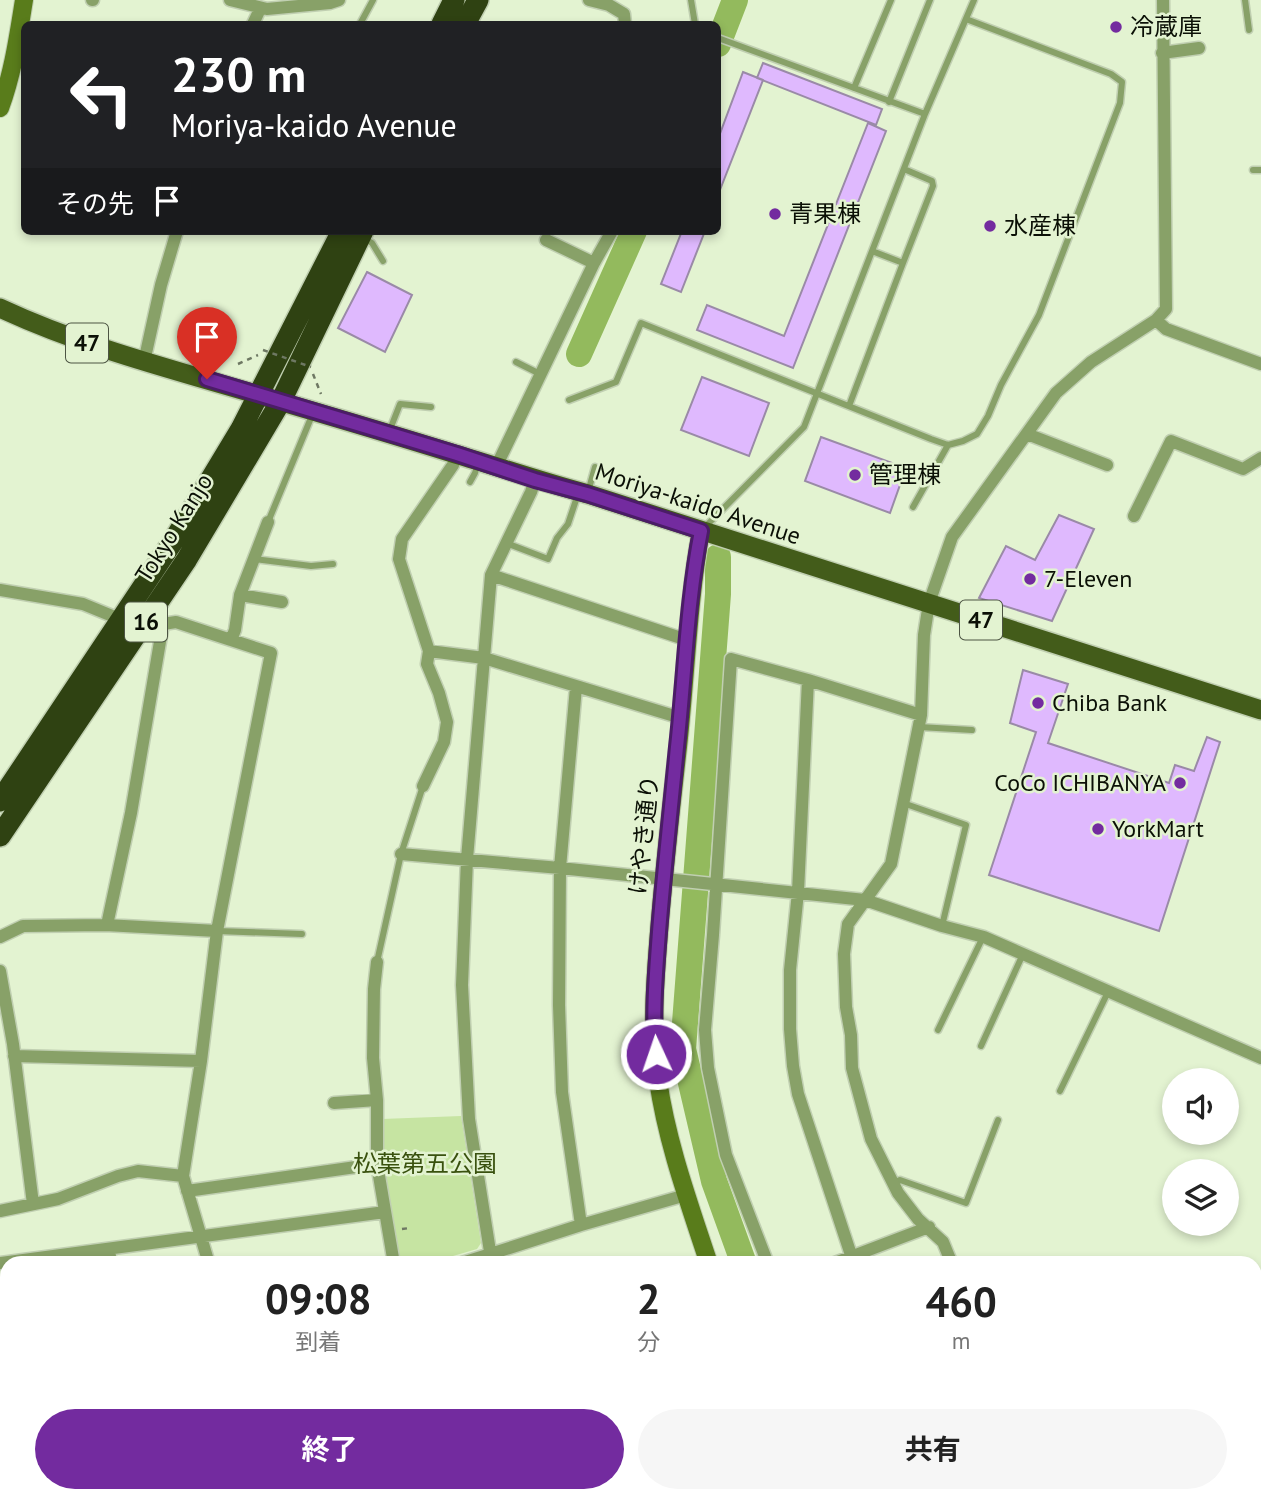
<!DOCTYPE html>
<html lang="ja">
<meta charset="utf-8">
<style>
:root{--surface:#fff;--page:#f6f6f6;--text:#222;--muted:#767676;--accent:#732b9f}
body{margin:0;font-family:"PT Sans","Noto Sans JP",sans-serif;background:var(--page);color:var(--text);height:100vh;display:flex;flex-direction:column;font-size:26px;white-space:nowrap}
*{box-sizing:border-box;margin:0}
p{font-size:23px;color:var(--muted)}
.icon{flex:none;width:38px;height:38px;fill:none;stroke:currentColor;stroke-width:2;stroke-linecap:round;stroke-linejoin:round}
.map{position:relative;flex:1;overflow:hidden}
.panel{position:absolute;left:0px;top:1256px;width:1262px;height:247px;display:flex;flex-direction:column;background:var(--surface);border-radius:21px 21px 0 0;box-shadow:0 4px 10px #0003}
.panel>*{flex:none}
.guide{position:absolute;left:21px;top:21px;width:700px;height:214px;border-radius:10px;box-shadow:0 4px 10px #0003;background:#202124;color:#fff;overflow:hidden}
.tools{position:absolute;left:1162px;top:1068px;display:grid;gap:14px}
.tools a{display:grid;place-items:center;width:77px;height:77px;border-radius:50%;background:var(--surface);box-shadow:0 4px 10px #0003;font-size:35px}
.pin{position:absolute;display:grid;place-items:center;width:60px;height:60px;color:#fff;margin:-72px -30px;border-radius:50% 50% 50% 0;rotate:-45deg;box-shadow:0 0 7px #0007}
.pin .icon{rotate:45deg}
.me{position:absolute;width:77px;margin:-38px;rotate:357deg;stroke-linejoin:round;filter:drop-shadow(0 0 5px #0008)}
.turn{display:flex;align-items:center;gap:24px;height:147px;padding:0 35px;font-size:32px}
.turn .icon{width:91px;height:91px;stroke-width:2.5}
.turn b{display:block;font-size:49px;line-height:60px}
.then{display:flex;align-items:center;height:66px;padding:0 35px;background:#0003;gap:14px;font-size:26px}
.eta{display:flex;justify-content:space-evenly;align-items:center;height:119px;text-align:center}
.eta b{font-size:42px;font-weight:700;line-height:49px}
.primary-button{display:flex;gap:14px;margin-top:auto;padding:14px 35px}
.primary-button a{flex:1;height:80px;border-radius:42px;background:var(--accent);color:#fff;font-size:28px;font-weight:700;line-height:80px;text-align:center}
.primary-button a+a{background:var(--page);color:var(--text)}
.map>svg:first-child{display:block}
</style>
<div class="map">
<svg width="1261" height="1503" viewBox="0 0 1261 1503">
<rect width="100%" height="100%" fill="#e3f3d1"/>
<path fill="#c6e4a2" d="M461 1116 481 1243 477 1249 429 1263H400L381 1158 382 1119Z"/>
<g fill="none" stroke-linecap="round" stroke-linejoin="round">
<path stroke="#93ba5d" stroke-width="26" d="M718 44 735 0
M579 354 634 231
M718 557V594L683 1049 714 1181 744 1264
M828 1496 830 1503"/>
</g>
<path fill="#dfb9fe" stroke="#9a8aa7" stroke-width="2" d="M763 63 882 109 876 125 757 78Z
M743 72 763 80 718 195V139Z
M868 123 886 131 793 368 697 330 707 305 784 336Z
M682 231H705L681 292 661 284Z
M367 272 412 295 385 352 338 328Z
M702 377 769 403 749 456 681 430Z
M821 437 906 468 890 513 805 481Z
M1059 515 1094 529 1052 621 979 598 1006 546 1035 560Z
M1023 670 1068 684 1048 743 1169 783 1175 765 1194 771 1207 737 1220 742 1159 931 989 875 1036 732 1010 723Z"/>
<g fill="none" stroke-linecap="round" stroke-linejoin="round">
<g stroke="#c0cfb1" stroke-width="9">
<path id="lane" d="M691 0 695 24
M1245 0 1249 30
M360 24 373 0
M718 38 925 114
M854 88 891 0
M889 102 930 0
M1253 170H1261
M365 239 372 243 383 261
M903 263 933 186 932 181 904 169
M516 362 540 374
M569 400 616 382 641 323 931 439 948 445 963 441 977 434 988 416 1001 385 1039 315 1120 103 1122 82 1111 74 966 19
M849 406 903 263 872 251
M389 432 400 404 431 407
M470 482 475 473 478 463
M588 492 595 467
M913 507 948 445
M268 522 313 413
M705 527 804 427 925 114 974 0
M506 543 548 559 557 538 568 524 578 494
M254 559 311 566 333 564
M919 727 972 730
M903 803 966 825 942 926
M217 931 302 934
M377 962 401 854 423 786
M938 1030 983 937
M981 1046 1023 954
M1060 1091 1108 992
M894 1183 900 1180 966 1203 998 1120"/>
</g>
<g stroke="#c0cfb1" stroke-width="15">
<path id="street" d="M92 0H93
M230 0 267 9 330 3 339 0
M589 0 609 5 624 14 625 24
M253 24 260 9
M1162 53 1199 48
M546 240 594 263
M1156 320 1166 329 1261 364
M144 362 161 285 177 231
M1027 434 1107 465
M496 467 594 263 612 231
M1134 516 1171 441 1243 469 1261 458
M491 575 687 640
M0 590 83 604 122 620
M240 595 282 602
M159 621 163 624 176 622 231 640
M429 651 484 658 681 718
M808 680 798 892 790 970V1029L793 1066 798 1094 854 1264
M576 687 560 868 559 1005 562 1092 581 1225
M423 786 444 742 447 722 439 693 427 664 429 651 399 559 402 539 453 465 457 454
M401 854 560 868 865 900 942 926 984 937 1261 1058
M107 925 131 813 163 624
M0 937 23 926 105 925 217 931
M377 962 374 989 373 1058 377 1100V1164L394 1264
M0 971 13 1044 33 1204
M14 1056 201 1061
M334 1103 377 1100
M187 1191 377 1164
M0 1211 58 1199 118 1176 138 1171 183 1176
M109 1249 111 1264
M0 1263 385 1212
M209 1264 183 1176 201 1061 217 931 271 653 231 640 235 630 240 595 268 522
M459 1264 581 1225 686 1195
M492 1264 469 1119 462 985 467 859 491 575 531 492 535 480
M768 1264 726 1155 708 1068 705 1030 713 935 731 659 808 680 921 715
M832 1264 929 1227
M952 1264 943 1242 918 1219 898 1193 871 1139 852 1068 851 1035 846 1007 844 954 848 924 891 864 921 715 924 635 929 603 952 537 1056 393 1091 362 1156 320 1166 309 1163 0
M0 1357 7 1362
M1255 1430 1261 1424
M0 1469 7 1473
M343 1496 345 1503
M564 1496 567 1503
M674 1496 677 1503
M851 1496 853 1503
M938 1496 940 1503
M1143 1496 1148 1503
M2 1503 8 1496
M430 1503 447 1498
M1174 1503 1182 1496"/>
</g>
<g stroke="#c0cfb1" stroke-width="20">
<path id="secondary" d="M0 108C13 73 18 37 24 0
M701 531C688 602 686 675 678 747 671 809 664 870 659 932 655 981 651 1031 658 1080 667 1143 689 1203 709 1264
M795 1496 797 1503
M174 1503 183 1496"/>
</g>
<g stroke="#c0cfb1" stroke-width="22">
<path id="primary" d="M0 308C90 350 187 373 282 402 340 419 398 436 455 454 499 467 543 482 588 494L1261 710"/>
</g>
<g stroke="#c0cfb1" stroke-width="24">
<path id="highway" d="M442 24 454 0
M465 24 478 0
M0 801 174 540 241 429 342 231
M0 836 187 559 281 401 363 231"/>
</g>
<path stroke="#6e7863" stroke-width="2.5" stroke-dasharray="5 5" stroke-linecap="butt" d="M238 364 258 355
M313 374 321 394
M402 1229 410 1228
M282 1496 285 1503"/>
<use href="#lane" stroke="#88a168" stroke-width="6"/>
<use href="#street" stroke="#88a168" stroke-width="12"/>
<use href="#secondary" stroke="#597c1b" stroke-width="18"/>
<use href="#primary" stroke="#435c1a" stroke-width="19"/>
<use href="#highway" stroke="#2f4212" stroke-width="21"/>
<path stroke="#6e7863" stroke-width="2.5" stroke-dasharray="5 5" stroke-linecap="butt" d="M263 350 311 367"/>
</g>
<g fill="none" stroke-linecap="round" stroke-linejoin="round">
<g stroke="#4b1c67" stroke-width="18">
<path id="route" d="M207 379 457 454 535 480 587 494 701 531C687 602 685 675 677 747 671 809 664 870 659 932 656 973 652 1013 656 1054"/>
</g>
<use href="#route" stroke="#732b9f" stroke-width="12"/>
</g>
<g fill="#732b9f" stroke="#e3f3d1" stroke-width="2.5">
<circle cx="1116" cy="27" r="7"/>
<circle cx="775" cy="214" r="7"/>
<circle cx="990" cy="226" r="7"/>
<circle cx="855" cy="475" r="7"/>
<circle cx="1030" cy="579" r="7"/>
<circle cx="1038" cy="703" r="7"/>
<circle cx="1180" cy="783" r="7"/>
<circle cx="1098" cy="829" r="7"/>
</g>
<g text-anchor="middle" stroke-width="5" stroke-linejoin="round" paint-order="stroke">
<g fill="#e3f3d1" stroke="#4c5443" stroke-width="2">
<rect x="66" y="323.5" width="42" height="39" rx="5"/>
<rect x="960" y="600.5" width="42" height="39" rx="5"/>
<rect x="125" y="602.5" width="42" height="39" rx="5"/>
</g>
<g font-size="23" font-weight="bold" fill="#0b1006">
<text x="87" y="351">47</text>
<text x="981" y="628">47</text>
<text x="146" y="630">16</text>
</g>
<g font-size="24" fill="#0b1006" stroke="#e3f3d1" text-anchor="start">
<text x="1130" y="35">冷蔵庫</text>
<text x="789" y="222">青果棟</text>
<text x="1004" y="234">水産棟</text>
<text x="869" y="483">管理棟</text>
<text x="1044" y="587">7-Eleven</text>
<text x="1052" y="711">Chiba Bank</text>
<text x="1166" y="791" text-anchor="end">CoCo ICHIBANYA</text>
<text x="1112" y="837">YorkMart</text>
</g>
<g font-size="24" fill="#0b1006" stroke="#e3f3d1">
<text transform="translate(698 504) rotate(18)" y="8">Moriya-kaido Avenue</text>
<text transform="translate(174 528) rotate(-58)" y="8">Tokyo Kanjo</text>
<text transform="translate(644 835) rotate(-84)" y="8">けやき通り</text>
</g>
<g font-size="24" fill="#39510e" stroke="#e3f3d1">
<text x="425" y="1172">松葉第五公園</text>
</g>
</g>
</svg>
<div class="tools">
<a><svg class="icon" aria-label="sound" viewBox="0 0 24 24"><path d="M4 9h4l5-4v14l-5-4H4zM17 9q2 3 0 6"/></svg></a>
<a><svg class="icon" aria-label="layers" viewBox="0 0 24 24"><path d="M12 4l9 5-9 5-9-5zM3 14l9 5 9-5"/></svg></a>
</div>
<div class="pin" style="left:207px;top:379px;background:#d93025"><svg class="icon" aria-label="arrive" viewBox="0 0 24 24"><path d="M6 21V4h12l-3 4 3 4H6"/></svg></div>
<svg class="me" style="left:656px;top:1054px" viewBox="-20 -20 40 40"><circle r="17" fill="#732b9f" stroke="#fff" stroke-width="3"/><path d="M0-11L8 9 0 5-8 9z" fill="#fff"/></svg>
<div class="guide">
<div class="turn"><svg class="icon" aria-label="left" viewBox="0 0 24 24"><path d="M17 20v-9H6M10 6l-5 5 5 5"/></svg><div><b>230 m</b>Moriya-kaido Avenue</div></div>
<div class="then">その先<svg class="icon" aria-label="arrive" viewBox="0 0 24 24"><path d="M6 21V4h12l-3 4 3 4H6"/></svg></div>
</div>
<section class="panel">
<div class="eta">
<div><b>09:08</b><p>到着</p></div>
<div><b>2</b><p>分</p></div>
<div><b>460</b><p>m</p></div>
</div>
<div class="primary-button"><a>終了</a><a>共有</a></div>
</section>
</div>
